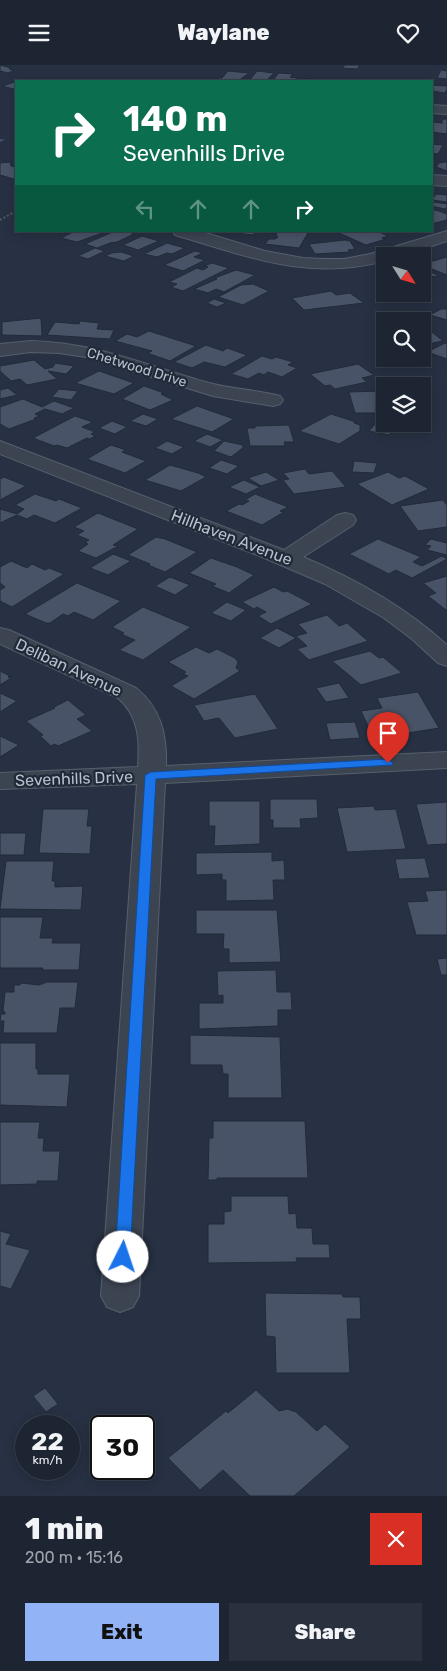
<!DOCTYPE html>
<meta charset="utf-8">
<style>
:root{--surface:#1d2532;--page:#2a313e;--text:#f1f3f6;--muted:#a0a5ac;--line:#3b424d;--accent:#93b3f7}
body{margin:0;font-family:Rubik,sans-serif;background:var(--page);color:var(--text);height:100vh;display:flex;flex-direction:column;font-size:19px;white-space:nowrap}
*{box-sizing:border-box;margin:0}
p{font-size:16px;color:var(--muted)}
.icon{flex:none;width:28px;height:28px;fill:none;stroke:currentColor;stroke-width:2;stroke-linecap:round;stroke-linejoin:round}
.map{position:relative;height:1431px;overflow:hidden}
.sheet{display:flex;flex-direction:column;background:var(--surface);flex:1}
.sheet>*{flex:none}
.hud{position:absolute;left:15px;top:15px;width:418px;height:152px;border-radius:0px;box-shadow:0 2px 12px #0003,0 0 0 1px var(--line);background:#0b6e4f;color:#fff;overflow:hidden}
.needle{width:32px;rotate:127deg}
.buttons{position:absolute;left:376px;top:182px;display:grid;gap:10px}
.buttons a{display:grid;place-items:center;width:55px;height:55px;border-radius:0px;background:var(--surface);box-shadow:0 2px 12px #0003,0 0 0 1px var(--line);font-size:25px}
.speed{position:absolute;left:15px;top:1350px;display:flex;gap:10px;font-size:25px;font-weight:700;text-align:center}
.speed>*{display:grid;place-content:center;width:65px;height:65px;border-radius:50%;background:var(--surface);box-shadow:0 2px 12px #0003,0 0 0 1px var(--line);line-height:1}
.speed small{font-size:12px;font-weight:400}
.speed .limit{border:2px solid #111;border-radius:8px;background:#fff;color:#111}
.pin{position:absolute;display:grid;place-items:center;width:42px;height:42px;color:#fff;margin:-51px -21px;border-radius:50% 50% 50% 0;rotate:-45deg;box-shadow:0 0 5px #0007}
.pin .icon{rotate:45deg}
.me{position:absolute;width:55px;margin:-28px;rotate:4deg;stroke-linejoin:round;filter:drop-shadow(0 0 4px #0008)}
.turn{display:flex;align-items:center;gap:18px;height:105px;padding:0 25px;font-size:22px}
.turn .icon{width:65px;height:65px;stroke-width:2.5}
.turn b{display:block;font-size:35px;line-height:42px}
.lanes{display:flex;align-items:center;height:48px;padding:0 25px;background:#0003;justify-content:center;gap:25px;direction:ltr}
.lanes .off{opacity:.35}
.round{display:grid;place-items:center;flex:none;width:52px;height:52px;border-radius:0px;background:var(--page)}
.overview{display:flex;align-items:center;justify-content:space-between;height:85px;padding:0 25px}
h1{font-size:30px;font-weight:800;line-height:38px}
.button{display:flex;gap:10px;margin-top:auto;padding:10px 25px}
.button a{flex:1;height:58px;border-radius:0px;background:var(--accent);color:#111;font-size:20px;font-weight:800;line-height:58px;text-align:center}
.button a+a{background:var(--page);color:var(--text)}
header{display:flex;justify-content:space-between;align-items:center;height:65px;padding:0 25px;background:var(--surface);font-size:22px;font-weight:800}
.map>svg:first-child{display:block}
</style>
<header><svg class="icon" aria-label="menu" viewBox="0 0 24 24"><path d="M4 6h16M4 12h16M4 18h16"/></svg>Waylane<svg class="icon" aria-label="heart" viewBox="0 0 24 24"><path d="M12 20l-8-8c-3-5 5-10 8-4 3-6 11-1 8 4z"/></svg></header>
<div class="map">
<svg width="447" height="1431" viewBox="0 0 447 1431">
<rect width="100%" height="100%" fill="#273143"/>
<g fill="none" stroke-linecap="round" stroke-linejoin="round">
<path fill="#3e4d6b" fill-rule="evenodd" d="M0 74H3L5 75 0 77Z"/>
</g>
<path fill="#495367" stroke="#222b3a" d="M0 0 11 3 9 4 14 5 8 8 0 6Z
M345 0H360L357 4 342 3Z
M441 5 447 6V14L437 13Z
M228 6 249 8 238 16H215L219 13H222Z
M257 6 274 8 267 15 249 16Z
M279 8 293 9 290 12 297 13 294 16H272Z
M300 13 322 15 298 16Z
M15 17 16 23 13 24 2 21Z
M431 20 447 21V24L445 28 431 26Z
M444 54H447V69L431 67 432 57 443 58 441 57Z
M431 79 443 80 438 89 431 88Z
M10 97 11 101 16 102V113L14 114 0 110V98Z
M445 97H447V106L436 102 439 98Z
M436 129 447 130V137L432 135Z
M434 137 447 139V142L445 144 431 141Z
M436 145 447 149V155L431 159V146Z
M75 166H108L77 177 61 173Z
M115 166H127L134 169 117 177 110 178 97 183 85 179Z
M237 166H256L253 170 235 168Z
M278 166H297L308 168 299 183 265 179 269 174H275L278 172 276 170Z
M344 166H377L388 171 382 173 386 174 366 180 339 168Z
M142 171 159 176 138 185 123 180Z
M345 175 350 176 355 184 348 185 350 187 315 189 309 179Z
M167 178 185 183 172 189 167 188 157 192 144 189Z
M95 183 105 186 88 194 78 191Z
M195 186 203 188 194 192 205 195 183 206 164 200Z
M121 187 134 191 124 196 105 191 112 188Z
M447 192V210L422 200V197L429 195 433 196Z
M212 198 229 203 183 226 171 222 177 219 169 217 197 203 203 205 208 202 204 201Z
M422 203 435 209 439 211 422 213Z
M236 205 255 210 224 227 216 224 208 228 194 224 217 214 214 213 220 211Z
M253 219 269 226 243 240 218 232 241 220Z
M331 226 336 230 350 228 364 238 304 245 292 233Z
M214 234 226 238 217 242 207 238Z
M441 244H447V255L430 250Z
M41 253 42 271 2 270V257Z
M80 256 99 258 97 264 114 265 110 274 47 270 55 257 79 259Z
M422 259 443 276 422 280Z
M149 266 196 281 170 296 147 288 152 286 115 276 127 269 137 272Z
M445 278 447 279V294L427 287Z
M206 280 223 286 227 283 247 290 225 302 204 297 192 303 174 297Z
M262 291 272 294 276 292 293 297 288 300 297 303 282 312 268 307 264 310 259 308 248 314 231 309Z
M34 295 45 304 53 302 55 298 74 301 66 309 48 306 57 314 27 320 20 314 11 316 0 306V301Z
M358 299 374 310 362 313 367 317 335 324 330 320 325 321 310 309Z
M99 306 134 318 114 329 75 318Z
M399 315 401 321H385V324H382L379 316Z
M144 321 164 328 161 329 173 335 150 345 122 334Z
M8 323 17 330 0 334V325Z
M59 324 78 326 71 335 52 332Z
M381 326 385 337V348H355L349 327Z
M23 334 42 342 54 336 74 343 62 349 45 344 35 349 40 351 34 353 36 354 9 364 0 359V342Z
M197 341 234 354 212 367 171 354Z
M143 349 158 354 146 361 130 356Z
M331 349 356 357 354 358 360 360V366L339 379 299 366Z
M75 351 93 357 82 362 95 367 91 369 95 371 90 374 87 373 67 383 57 380 54 381 33 373Z
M112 356 127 362 115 369 99 363Z
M377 357 397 361 389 370 369 366Z
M399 359H422L417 364 398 360Z
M289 360 294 377H284L285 381H250L247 363H255V361Z
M207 369 223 375 210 382 194 376Z
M167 376 184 382 172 389 155 383Z
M224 376 243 380 242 381 244 382 231 392 214 386Z
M111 380 126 385 122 387 146 396 125 408 87 394Z
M221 395 239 401 227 409 209 403Z
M354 396 377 398 374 408 352 407Z
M170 400 198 408 206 412 181 426 145 415Z
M305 404 309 409 332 406 346 422 294 429 283 415 289 414 283 408Z
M266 407 279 415 261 421 248 413Z
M388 407 399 413 405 411 429 424 392 440 357 419Z
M4 412 26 421 0 435V414Z
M244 415 260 422 246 429 229 422Z
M35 429 56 436 59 434 82 443 55 458 34 450 27 454 17 450 0 458V444L17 449 24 444 15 440Z
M255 429 288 442 280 446 284 447 262 460 226 446 239 439 242 440 249 436 245 435Z
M443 435 447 440V462L418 466 400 441Z
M98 448 138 464 113 480 118 481 96 493 78 486 88 479 85 477 89 475 77 470 84 466 74 462Z
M156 472 165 474 197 487 165 507 148 500 150 499 128 490Z
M378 474 421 492 413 497 422 501 442 491 447 494 412 513 396 505 389 509 349 489Z
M431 474 447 478V490L427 485 431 481 425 480Z
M113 489 131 496 108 510 90 503Z
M211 493 237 502 254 510 229 528 212 521 216 519 189 508Z
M11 496 27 503 32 499 45 505 49 503 64 509 12 542 0 536V525L5 522 0 518V502Z
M447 511V545H446L428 531 436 528 423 518Z
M170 512 190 520 175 530 155 521Z
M77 518 121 536 93 555 74 547 68 551 63 549 50 558H46L25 549Z
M274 522 283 527 287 526 312 539 271 559 258 551 266 547 257 542 254 544 242 537Z
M227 537 246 545 231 556 211 548Z
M143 542 191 562 143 595 119 585 135 575 121 569 124 568 112 562Z
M327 550 339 561 347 558 368 576 309 595 297 584 307 581 296 571 307 568 298 559Z
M277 563 296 573 279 583 260 573Z
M196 582 209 588 217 584 235 593 238 597 236 603 240 606 194 634 171 621 188 611 183 609 186 607 168 597Z
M370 586 379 593 383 592 402 608 361 620 332 596Z
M0 606 10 611 8 612 11 613 0 620Z
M339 618 349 633 326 637 316 623Z
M418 627 439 663 389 671 383 659 368 661 361 646 382 643 377 633Z
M0 628 17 636 0 647Z
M255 629 278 664 235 673 219 653 204 656 194 640Z
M68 635 86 650 77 654 92 666 58 681 55 679 51 681 40 671 43 670 26 656 55 643 54 642Z
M355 657 360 673 330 675 326 658Z
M0 671 19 680 0 692Z
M270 734H317L318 753 300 754 301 763H273V755H270Z
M209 736H260V779L214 781 215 761H209Z
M447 737V779L427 780 416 739Z
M374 741 375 745 396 744 406 784 347 787 337 743Z
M43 744H89L87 761H92L90 789 39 788Z
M0 768H26L24 790H0Z
M272 787V796L284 795 285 815H273L274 835 226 836V815H222V809L196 810V788Z
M425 793 430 813 399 814 395 794Z
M6 796H54L52 816H55V822L83 821 81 845 0 844Z
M447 825V870H416L407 837 428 836 425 826Z
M196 845H277L281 897 229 898V884H223L224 869H196Z
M0 852H43L40 873H53L52 878H81L79 905H42L43 903H0V904Z
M447 893V910H441L437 894Z
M276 905 277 927H291L292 945H278V961L199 964V938H223V930L218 931 217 906Z
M47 917H78L75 943H60L57 968H3L4 956H0L1 949H5V947H3L5 927H14V920H20L21 918 39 920Z
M190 970 280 972 282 1033H228V1009H223L222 1000H190Z
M0 978H36V1004H38V1009H70L67 1042 0 1040Z
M213 1056H305L308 1113H217V1115H208L209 1073H213Z
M0 1057H40L38 1073H44L43 1086H60L58 1116H37V1119L0 1120Z
M231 1131H288L289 1149 296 1148 297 1163H312L313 1179H329L330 1193H296L297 1197 208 1198V1159H224V1147L231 1146Z
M0 1166 11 1169 6 1179 30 1185 11 1224 0 1221Z
M265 1228 342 1229 343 1232H360L361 1254H347L350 1308H276L275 1272 266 1271Z
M45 1323 58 1339 46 1347 33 1331Z
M256 1325 279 1346 287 1344 296 1347 317 1366 325 1359 350 1382 294 1431H250L223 1405 200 1425 168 1393 226 1346 228 1348Z"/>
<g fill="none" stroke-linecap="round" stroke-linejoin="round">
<g stroke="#575f6d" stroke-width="2">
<path id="minor" d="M431 40 447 41V49L431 48Z
M431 110 447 111V121L431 120Z
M173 166H199L265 186 303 193 323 194H344L370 189 447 166V176L401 191H385V196C306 216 250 192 175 170Z
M31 276C98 278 145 300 209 318 232 324 256 325 280 331L283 335 280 339 273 341 213 331 86 292 59 288 31 287 0 291V279Z
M0 376 284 485 337 450 345 448 353 450 356 455 353 460 303 492C356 514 405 542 447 580V601L438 598 412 574 384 553 325 519 262 492 0 389Z
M0 563 9 565 136 623C161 643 167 670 166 701L447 687V703L165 718 139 1231 133 1242 120 1247 107 1242 101 1231 137 719 0 724V708L138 702C140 676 139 651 118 633L0 579Z"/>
</g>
<path stroke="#485c60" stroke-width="2" stroke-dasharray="2 2" stroke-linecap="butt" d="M0 155 16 146"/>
<use href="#minor" fill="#3c4452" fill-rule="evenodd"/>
</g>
<path fill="#1a73e8" stroke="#114b97" d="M388 694 393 698 392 700 156 714 130 1192 128 1197 123 1199 117 1197 115 1192 145 710 151 707Z"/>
<g text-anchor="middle" stroke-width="4.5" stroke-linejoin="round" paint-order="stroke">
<g font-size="14" fill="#b9bfcc" stroke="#202938">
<text transform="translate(137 302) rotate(17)" y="5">Chetwood Drive</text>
</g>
<g font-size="16" fill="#b9bfcc" stroke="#202938">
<text transform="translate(232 472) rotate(21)" y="6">Hillhaven Avenue</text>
<text transform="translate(69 602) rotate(25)" y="6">Deliban Avenue</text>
<text transform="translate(74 713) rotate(-2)" y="6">Sevenhills Drive</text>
</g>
</g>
</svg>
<div class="buttons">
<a><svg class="needle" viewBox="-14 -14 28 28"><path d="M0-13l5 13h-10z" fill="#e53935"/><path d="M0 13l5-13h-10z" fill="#a0a5ac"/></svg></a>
<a><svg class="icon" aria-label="search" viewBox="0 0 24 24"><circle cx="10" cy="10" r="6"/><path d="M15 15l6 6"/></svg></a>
<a><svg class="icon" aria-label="layers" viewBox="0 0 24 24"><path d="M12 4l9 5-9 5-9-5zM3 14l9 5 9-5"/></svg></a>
</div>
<div class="speed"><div>22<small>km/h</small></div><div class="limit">30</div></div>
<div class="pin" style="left:388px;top:698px;background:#d93025"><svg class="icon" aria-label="arrive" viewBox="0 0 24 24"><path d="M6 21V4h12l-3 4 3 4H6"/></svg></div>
<svg class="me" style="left:123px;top:1192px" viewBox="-20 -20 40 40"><circle r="19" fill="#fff"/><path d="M0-13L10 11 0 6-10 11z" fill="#1a73e8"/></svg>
<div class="hud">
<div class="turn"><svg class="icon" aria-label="right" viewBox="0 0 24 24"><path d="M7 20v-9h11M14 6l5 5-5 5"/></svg><div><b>140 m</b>Sevenhills Drive</div></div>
<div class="lanes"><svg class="icon off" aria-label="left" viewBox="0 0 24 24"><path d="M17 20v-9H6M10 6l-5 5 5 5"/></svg><svg class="icon off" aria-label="ahead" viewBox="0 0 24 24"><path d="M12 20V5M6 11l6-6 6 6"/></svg><svg class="icon off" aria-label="ahead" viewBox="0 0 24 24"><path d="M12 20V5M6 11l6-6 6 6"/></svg><svg class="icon" aria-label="right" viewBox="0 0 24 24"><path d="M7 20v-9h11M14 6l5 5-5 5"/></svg></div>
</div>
</div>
<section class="sheet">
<div class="overview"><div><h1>1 min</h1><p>200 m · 15:16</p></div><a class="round" style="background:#d93025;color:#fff"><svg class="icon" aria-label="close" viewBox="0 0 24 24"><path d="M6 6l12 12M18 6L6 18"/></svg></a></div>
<div class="button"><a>Exit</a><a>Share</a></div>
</section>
